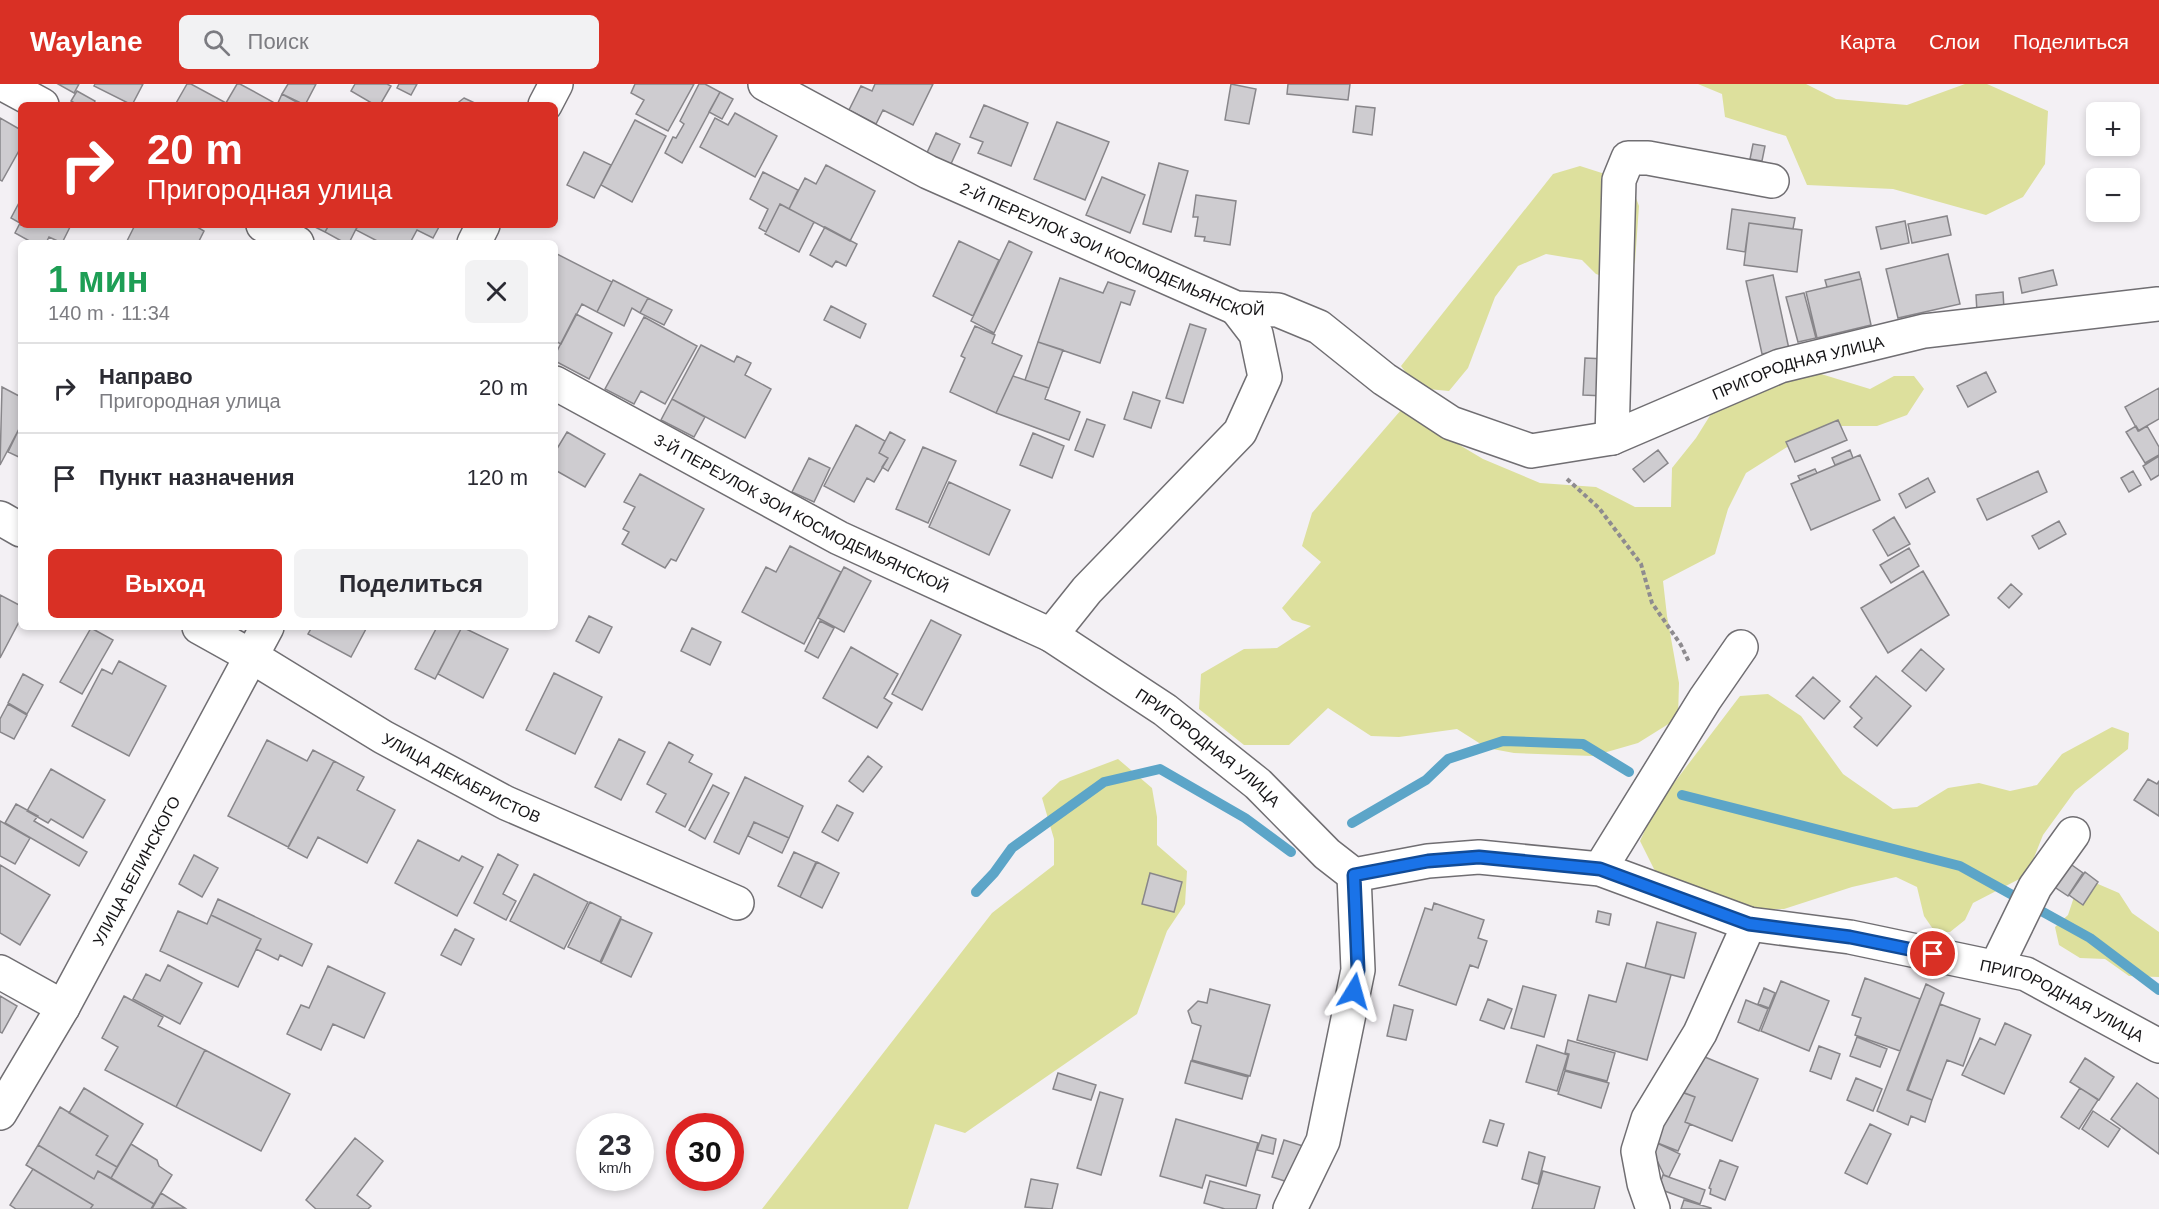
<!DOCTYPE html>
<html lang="ru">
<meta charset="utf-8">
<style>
:root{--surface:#fff;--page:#f2f2f3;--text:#2b2b33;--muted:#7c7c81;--line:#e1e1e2;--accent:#d93025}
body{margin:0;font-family:Helvetica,sans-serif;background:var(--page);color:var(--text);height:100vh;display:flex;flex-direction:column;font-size:22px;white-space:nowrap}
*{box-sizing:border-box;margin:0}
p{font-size:20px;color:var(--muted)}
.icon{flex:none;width:33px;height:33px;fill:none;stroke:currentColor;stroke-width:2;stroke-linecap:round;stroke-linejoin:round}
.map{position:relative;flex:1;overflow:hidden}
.drawer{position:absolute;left:18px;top:156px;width:540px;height:390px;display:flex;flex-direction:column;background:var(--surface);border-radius:9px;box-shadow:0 3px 9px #0003}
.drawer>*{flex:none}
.top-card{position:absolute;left:18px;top:18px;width:540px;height:126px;border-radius:9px;box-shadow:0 3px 9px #0003;background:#d93025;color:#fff;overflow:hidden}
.tools{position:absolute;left:2086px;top:18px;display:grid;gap:12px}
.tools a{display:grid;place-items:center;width:54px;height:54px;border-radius:9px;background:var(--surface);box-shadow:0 3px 9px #0003;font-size:30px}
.speed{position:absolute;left:576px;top:1029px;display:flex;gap:12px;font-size:30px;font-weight:700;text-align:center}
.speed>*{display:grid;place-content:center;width:78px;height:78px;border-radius:50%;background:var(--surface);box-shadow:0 3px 9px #0003;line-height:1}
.speed small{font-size:15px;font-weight:400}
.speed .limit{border:9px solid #d22;background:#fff;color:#111}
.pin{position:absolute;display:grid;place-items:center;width:51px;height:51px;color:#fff;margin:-26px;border:3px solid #fff;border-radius:50%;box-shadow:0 2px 6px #0007}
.me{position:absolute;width:66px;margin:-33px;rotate:8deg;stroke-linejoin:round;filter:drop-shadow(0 0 4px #0008)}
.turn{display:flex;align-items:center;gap:21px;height:126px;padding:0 30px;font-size:27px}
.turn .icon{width:78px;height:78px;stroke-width:2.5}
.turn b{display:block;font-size:42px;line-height:51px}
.round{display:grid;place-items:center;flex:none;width:63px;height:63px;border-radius:9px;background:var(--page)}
.head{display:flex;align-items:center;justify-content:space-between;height:102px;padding:0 30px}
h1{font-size:36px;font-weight:700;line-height:45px;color:#1e9e55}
.action{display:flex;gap:12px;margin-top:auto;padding:12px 30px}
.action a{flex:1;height:69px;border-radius:9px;background:var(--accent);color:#fff;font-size:24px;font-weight:700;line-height:69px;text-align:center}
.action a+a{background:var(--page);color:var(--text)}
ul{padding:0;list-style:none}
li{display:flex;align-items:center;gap:18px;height:90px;padding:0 30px;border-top:2px solid var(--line)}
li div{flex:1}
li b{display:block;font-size:22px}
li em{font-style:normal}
header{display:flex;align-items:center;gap:36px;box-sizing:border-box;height:84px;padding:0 30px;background:var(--accent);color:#fff}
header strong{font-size:28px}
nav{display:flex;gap:33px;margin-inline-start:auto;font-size:21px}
.search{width:420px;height:54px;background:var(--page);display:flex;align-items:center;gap:15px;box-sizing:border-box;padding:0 21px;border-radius:9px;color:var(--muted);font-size:22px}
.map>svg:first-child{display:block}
</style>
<header>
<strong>Waylane</strong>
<div class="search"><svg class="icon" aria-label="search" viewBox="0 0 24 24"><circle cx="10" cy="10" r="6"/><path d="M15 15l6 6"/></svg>Поиск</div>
<nav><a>Карта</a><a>Слои</a><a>Поделиться</a></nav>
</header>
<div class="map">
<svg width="2159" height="1125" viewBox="0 0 2159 1125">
<rect width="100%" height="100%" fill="#f3f0f4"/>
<path fill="#dde09d" d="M1698 0H1806L1836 15 1907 21 1965 0H1987L2048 27 2045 80 2023 113 1986 131 1893 105 1807 101 1786 52 1725 33 1722 10Z
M1580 82 1630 98 1639 122 1635 178 1625 200 1596 190 1582 176 1546 170 1518 182 1495 213 1468 284 1449 307 1417 304 1401 282 1553 90Z
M1808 286 1870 305 1894 292H1914L1924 305 1907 331 1877 342H1836L1795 358 1746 389 1728 425 1715 470 1663 497 1667 532 1679 599 1678 634 1638 659 1593 672 1514 669 1487 664 1457 645 1399 653 1371 652 1328 624 1289 661H1244L1199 625 1201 590 1244 565 1277 564 1311 542 1292 536 1282 524 1321 478 1302 462 1312 429 1401 326 1483 375 1540 399 1596 403 1635 423H1671L1672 384 1696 354 1716 322Z
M1768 610 1801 632 1843 690 1893 725 1917 723 1948 704 1979 699 2010 707 2037 701 2062 670 2112 643 2129 649 2128 665 2075 707 2043 751 2027 791 1973 819 1965 836 1950 848H1935L1924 832 1917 803 1896 793 1852 803 1784 825H1717L1665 807 1640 757 1655 724 1740 612Z
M1118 675 1152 704 1157 733V761L1187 787 1185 820 1167 847 1137 930 965 1049 935 1040 908 1125H762L992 829 1054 781V755L1042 714 1060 697Z
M2098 800 2119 809 2132 829 2159 848V893L2129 892 2105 875 2080 874 2059 861 2055 843 2068 831 2077 804Z"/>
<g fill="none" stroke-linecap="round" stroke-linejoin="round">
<path stroke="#5ca5c8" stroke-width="10" d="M1682 711 1960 782 2090 854 2159 906
M1352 739 1426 696 1448 675 1503 657 1583 660 1629 688
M976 808 994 789 1012 764 1104 698 1160 685 1245 734 1291 768"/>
</g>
<path fill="#ceccd0" stroke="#88868a" stroke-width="1.5" d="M58 0H79L74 9Z
M95 0H143L132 21 94 2Z
M187 0H191L226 19 237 0H240L273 18 272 21H175Z
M288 0H316L305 21 282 10Z
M355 0H387L391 2 380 21H375L351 7Z
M399 0H417L411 11 397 4Z
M635 0H694L668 47 636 30 644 16 631 9Z
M699 0H705L720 8 682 79 665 69 673 53 676 54 684 40 680 37Z
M875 0H933L913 41 883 26 876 40 849 26 861 2 872 7Z
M1231 0 1256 5 1249 40 1225 36Z
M1288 0H1350L1348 16 1287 10Z
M77 7 95 17 93 21H78L71 17Z
M720 8 733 15 722 35 709 28Z
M282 10 302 21H277Z
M464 14 479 21H455Z
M984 21 1028 39 1011 82 978 69 983 58 970 53Z
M1356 22 1375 24 1372 51 1353 48Z
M735 29 777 52 755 93 700 63 715 34 728 41Z
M0 34 21 46V63L2 97 0 96Z
M635 36 666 52 632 118 601 101Z
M1057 38 1109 58 1085 116 1034 95Z
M936 49 960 60 950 82 926 71Z
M1753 60 1765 62 1762 77 1750 75Z
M584 68 611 81 594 114 567 101Z
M1159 79 1188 87 1171 148 1143 140Z
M826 81 875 107 850 157 789 125 805 94 816 100Z
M763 88 798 106 789 125 780 120 766 148 759 144 768 125 750 115Z
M1102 93 1145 111 1130 149 1086 131Z
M1196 111 1236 117 1230 161 1204 157 1205 153 1195 152 1198 133H1193Z
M21 115V141H71L62 159 49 153 46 159H33L15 149 20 139 11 134Z
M780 120 814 138 799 168 765 150Z
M1732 125 1795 134 1793 145 1749 139 1745 168 1727 165Z
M1947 132 1951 151 1912 159 1908 140Z
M1905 137 1909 159 1881 165 1876 143Z
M1749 139 1802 146 1797 188 1744 181Z
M135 141H194L204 147 198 159H126Z
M311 141H329L325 148Z
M329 141H358L349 159H345L325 148Z
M358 141H440L433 154 417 146 410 159H381L356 146Z
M825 143 857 160 846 182 836 177 832 183 810 171Z
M959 157 999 176 973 232 933 212Z
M1009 157 1032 168 994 249 971 237Z
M555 169 612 198 597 228 582 220 561 260 555 257Z
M1948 170 1960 220 1898 234 1886 185Z
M2053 186 2057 201 2022 209 2019 194Z
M1859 188 1861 195 1827 203 1825 196Z
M1773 191 1789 265 1762 270 1746 197Z
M1060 194 1103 209 1108 198 1135 207 1130 221 1121 218 1100 279 1038 258Z
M1861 195 1871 241 1817 254 1806 208Z
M613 196 648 214 640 229 632 224 624 242 597 228Z
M2003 208 2004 225 1977 228 1976 211Z
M1804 209 1816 254 1798 258 1786 213Z
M648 214 672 226 664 241 640 229Z
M831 222 866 240 860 254 824 236Z
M576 230 612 249 589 295 555 277V271Z
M644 233 697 262 665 320 641 307 634 320 605 305Z
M1190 240 1206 245 1183 319 1166 314Z
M975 242 995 251 992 259 1022 272 996 329 950 308 965 274 961 272Z
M1038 258 1063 266 1049 304 1025 296Z
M701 261 734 278 737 272 751 279 745 291 771 305 745 354 672 315Z
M1585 274 1606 275 1605 312 1583 311Z
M1986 288 1996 308 1968 323 1957 302Z
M1013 292 1049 304 1045 315 1080 328 1069 356 996 329Z
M2 303 21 313V341L0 381Z
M2159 304V335L2138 347 2125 323Z
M1133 308 1160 317 1151 344 1124 335Z
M672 315 705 333 694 353 661 336Z
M1087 335 1105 341 1093 373 1075 366Z
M1838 336 1847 356 1795 378 1786 358Z
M21 341V374L8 368Z
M856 341 885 357 879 369 888 374 874 398 867 394 854 418 824 402Z
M2136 342 2139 347 2147 342 2159 363V371L2145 379 2126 348Z
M567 348 605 370 585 403 555 386V368Z
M890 348 905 356 888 387 882 383 888 374 879 369Z
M1033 349 1064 362 1052 394 1020 381Z
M923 363 956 377 928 439 896 425Z
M1658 366 1668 379 1644 398 1633 385Z
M1850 366 1853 374 1835 381 1832 374Z
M1860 371 1880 416 1811 446 1791 400Z
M2159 372V391L2151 396 2143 382Z
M809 374 830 384 814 418 792 408Z
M1815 385 1817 389 1800 396 1798 392Z
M2038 387 2047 408 1987 436 1977 415Z
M2133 387 2141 401 2129 408 2121 394Z
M640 390 704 425 676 477 671 475 665 484 622 460 629 448 623 445 635 423 624 418Z
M1928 394 1935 408 1906 424 1899 410Z
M949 398 1010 426 989 471 929 443Z
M1894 433 1910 460 1888 472 1873 446Z
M2059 437 2066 450 2039 465 2032 452Z
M790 462 841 488 804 560 742 528 766 483 776 488Z
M1909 464 1919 482 1891 499 1880 481Z
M844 483 871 497 844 548 818 534Z
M1923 487 1949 531 1888 569 1861 524Z
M2011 500 2022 510 2009 524 1998 514Z
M0 511 21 522V534L0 574Z
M589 532 612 543 599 569 576 557Z
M931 536 961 551 922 626 892 610Z
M820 537 834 544 818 574 805 567Z
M312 543H367L351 573 308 550Z
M437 543H462L435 595 415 585Z
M462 543 508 565 483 614 438 590Z
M91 544 113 556 82 610 60 598Z
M692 544 721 558 710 581 681 567Z
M851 563 898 590 884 614 892 619 877 644 823 614Z
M1921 565 1944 585 1926 607 1902 587Z
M119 577 166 602 129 672 72 642 102 585 112 590Z
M554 589 602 613 575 670 526 646Z
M23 590 43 601 27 630 8 619Z
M1876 592 1911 622 1877 662 1854 643 1862 634 1850 623Z
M1813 593 1840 617 1824 635 1796 612Z
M8 620 27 631 14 655 0 648V635Z
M619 655 645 668 621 716 595 703Z
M267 656 307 677 313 666 334 677 288 763 228 732Z
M669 658 693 671 689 678 712 690 685 743 656 728 666 710 647 700Z
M868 672 882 683 863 708 849 697Z
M334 677 364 693 357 706 395 726 367 779 318 753 307 774 288 764Z
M51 685 105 716 83 754 51 735 48 739 27 727Z
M745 693 803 722 789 754 754 738 739 770 714 758Z
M2148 695 2157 700 2159 697V732L2134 716Z
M713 701 729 709 705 755 689 746Z
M16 720 38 732 34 737 87 768 79 782 5 739Z
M837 721 853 729 838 757 822 748Z
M0 737 30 754 15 780 0 772Z
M754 738 789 754 782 769 748 752Z
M418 756 459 777 462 772 483 783 457 832 395 799Z
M794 768 816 778 800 813 778 802Z
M498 770 518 781 503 810 516 817 506 836 474 819Z
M194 771 218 784 202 813 179 800Z
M817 778 839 789 822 824 800 813Z
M2069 779 2083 789 2068 812 2053 802Z
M0 781 50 811 20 861 0 849Z
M2085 788 2098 798 2083 821 2069 811Z
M1150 789 1182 798 1174 828 1142 820Z
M534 790 588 818 564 865 510 837Z
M218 815 312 860 302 882 280 871 278 876 256 865 261 855 211 831Z
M590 818 621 833 600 878 568 863Z
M1434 819 1484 836 1478 854 1487 857 1478 884 1470 881 1456 921 1399 901 1425 824 1432 826Z
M178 827 207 840 211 831 261 855 238 903 160 867Z
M1598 827 1611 830 1609 841 1596 838Z
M621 835 652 849 631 893 601 879Z
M1657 838 1696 849 1684 894 1645 884Z
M455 845 474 855 461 881 441 871Z
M1627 879 1671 891 1647 976 1577 956 1589 911 1616 918Z
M168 881 202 899 180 940 133 915 146 890 160 897Z
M328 882 385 909 364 954 333 940 321 966 287 950 301 921 309 924Z
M1865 894 1920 915 1900 967 1855 951 1861 934 1852 931Z
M1781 897 1829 917 1809 967 1761 947Z
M1926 900 1944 909 1907 1006 1932 1016 1925 1038 1911 1032 1908 1041 1877 1027Z
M1523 902 1556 911 1544 953 1511 944Z
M1764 904 1775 909 1769 924 1758 920Z
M1210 905 1270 921 1250 992 1192 976 1201 942 1192 939 1188 927 1198 917 1207 919Z
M0 912 17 922 2 949 0 948Z
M124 912 163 933 158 942 205 966 176 1023 105 986 118 963 102 954Z
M1488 915 1512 925 1504 945 1480 936Z
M1746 916 1768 925 1759 947 1738 938Z
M1940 920 1980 935 1963 982 1947 976 1932 1016 1908 1006Z
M1394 921 1413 926 1406 956 1387 952Z
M2005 939 2031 951 2004 1010 1962 991 1980 954 1995 961Z
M1857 953 1887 965 1880 983 1850 972Z
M1568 956 1615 969 1607 997 1565 986 1569 970 1565 969Z
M1537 961 1568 971 1557 1007 1526 998Z
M1819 962 1840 970 1831 995 1810 987Z
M205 966 290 1010 261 1067 176 1023Z
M1700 971 1758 995 1732 1057 1685 1038 1695 1013 1684 1009Z
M2085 974 2114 993 2099 1016 2070 998Z
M1191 977 1248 993 1242 1015 1185 999Z
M1565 987 1609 999 1601 1024 1558 1010Z
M1058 989 1096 1001 1091 1016 1053 1005Z
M1856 994 1882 1005 1873 1027 1847 1016Z
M2137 999 2159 1015V1070L2111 1035Z
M84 1004 143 1040 117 1083 96 1071 108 1052 69 1029Z
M2080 1004 2098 1016 2079 1045 2061 1033Z
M1677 1006 1695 1013 1685 1038 1690 1040 1678 1067 1655 1058Z
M1100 1008 1123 1015 1101 1091 1077 1084Z
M60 1023 108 1052 96 1071 117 1083 111 1094 98 1087 94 1095 38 1061Z
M2093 1027 2120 1045 2108 1063 2082 1045Z
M1176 1035 1258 1059 1246 1102 1206 1091 1202 1104 1160 1092Z
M1490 1036 1504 1040 1497 1062 1483 1058Z
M1870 1040 1891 1050 1867 1100 1845 1089Z
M1262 1051 1276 1055 1273 1070 1257 1066Z
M355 1054 383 1077 357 1111 371 1122 368 1125H316L306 1116Z
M1284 1056 1303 1062 1291 1099 1272 1093Z
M1657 1059 1680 1070 1669 1093 1664 1091 1653 1068Z
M131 1060 157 1076 159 1082 172 1091 154 1120 111 1094Z
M38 1061 94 1095 98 1087 154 1120 151 1125H90L93 1121 26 1081Z
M1529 1068 1545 1073 1538 1100 1522 1095Z
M1720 1076 1738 1083 1725 1116 1710 1110 1711 1105 1709 1104Z
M33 1085 93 1121 90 1125H16L10 1121Z
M1543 1087 1600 1103 1594 1125H1532Z
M1663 1091 1705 1106 1700 1120 1662 1106 1659 1102Z
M1031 1095 1058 1100 1052 1125 1025 1123Z
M1210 1097 1260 1111 1256 1125H1225L1204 1119Z
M161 1109 185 1124 152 1125Z
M1684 1116 1711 1124V1125H1681Z"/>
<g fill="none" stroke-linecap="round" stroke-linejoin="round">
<g stroke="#706e72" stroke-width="36">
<g id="minor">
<path d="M3 0 42 21"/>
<path id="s1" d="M765 0 928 88 1236 224 1278 226 1319 243 1384 295 1451 339 1531 367 1612 354 1780 282 1924 247 2158 220"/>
<path d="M545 21 556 0"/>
<path d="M263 141 297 159"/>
<path d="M474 159 483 141"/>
<path id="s2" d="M555 299 839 454 1051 551 1165 626 1258 700 1327 770 1354 791 1428 777 1479 773 1600 785 1749 840 1850 853 2026 890 2159 962"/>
<path d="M1612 354 1619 96 1628 74H1648L1772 97"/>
<path d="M0 434 21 446"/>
<path id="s3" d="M199 543 251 572 383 653 506 719 737 819"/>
<path d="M1051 551 1087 506 1240 348 1265 293 1256 250 1236 224"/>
<path d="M1600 785 1705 615 1741 563"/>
<path d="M1996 883 2035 803 2073 750"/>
<path d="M0 888 63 923"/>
<path id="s4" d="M0 1029 63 923 267 543"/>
<path d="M1290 1125 1323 1057 1358 886 1354 791"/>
<path d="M1653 1125 1644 1099 1638 1067 1648 1035 1700 949 1749 840"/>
</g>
</g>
<path stroke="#8e8b8f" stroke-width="4" stroke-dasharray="4.5 3" stroke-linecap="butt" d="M1567 395 1599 424 1641 480 1652 519 1681 561 1689 578"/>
<use href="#minor" stroke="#fff" stroke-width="33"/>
</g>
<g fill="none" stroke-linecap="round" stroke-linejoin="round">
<g stroke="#114b97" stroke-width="15">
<path id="route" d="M1354 907 1358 886 1354 791 1428 777 1479 773 1600 785 1749 840 1850 853 1933 870"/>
</g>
<use href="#route" stroke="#1a73e8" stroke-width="10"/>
</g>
<g text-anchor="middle" stroke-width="5" stroke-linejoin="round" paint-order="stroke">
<g font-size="16" fill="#161517" stroke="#f3f0f4">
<text dy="6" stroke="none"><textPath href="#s1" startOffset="386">2-Й ПЕРЕУЛОК ЗОИ КОСМОДЕМЬЯНСКОЙ</textPath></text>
<text dy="6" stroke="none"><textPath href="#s1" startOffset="1138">ПРИГОРОДНАЯ УЛИЦА</textPath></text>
<text dy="6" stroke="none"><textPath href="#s2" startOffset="279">3-Й ПЕРЕУЛОК ЗОИ КОСМОДЕМЬЯНСКОЙ</textPath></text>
<text dy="6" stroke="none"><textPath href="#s2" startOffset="750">ПРИГОРОДНАЯ УЛИЦА</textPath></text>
<text dy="6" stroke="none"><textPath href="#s3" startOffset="303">УЛИЦА ДЕКАБРИСТОВ</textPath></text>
<text dy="6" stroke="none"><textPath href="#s4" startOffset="278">УЛИЦА БЕЛИНСКОГО</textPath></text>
<text dy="6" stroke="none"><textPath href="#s2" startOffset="1676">ПРИГОРОДНАЯ УЛИЦА</textPath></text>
</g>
</g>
</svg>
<div class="tools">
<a>+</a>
<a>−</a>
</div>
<div class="speed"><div>23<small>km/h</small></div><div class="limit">30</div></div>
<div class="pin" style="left:1933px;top:870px;background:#d93025"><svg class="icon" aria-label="arrive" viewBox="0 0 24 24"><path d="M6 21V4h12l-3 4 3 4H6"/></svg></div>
<svg class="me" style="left:1354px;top:907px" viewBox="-20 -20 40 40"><path d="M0-17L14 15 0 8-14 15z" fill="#1a73e8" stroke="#fff" stroke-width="4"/></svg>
<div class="top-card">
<div class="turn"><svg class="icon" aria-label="right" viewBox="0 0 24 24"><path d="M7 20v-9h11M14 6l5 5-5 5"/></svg><div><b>20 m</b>Пригородная улица</div></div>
</div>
<section class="drawer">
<div class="head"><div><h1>1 мин</h1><p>140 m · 11:34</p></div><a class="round"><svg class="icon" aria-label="close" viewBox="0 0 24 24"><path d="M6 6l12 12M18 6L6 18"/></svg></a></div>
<ul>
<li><svg class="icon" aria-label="right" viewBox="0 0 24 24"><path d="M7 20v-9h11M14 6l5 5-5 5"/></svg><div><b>Направо</b><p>Пригородная улица</p></div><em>20 m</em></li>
<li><svg class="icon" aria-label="arrive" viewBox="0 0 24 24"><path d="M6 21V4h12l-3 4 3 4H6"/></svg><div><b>Пункт назначения</b></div><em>120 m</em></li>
</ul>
<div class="action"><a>Выход</a><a>Поделиться</a></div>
</section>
</div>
